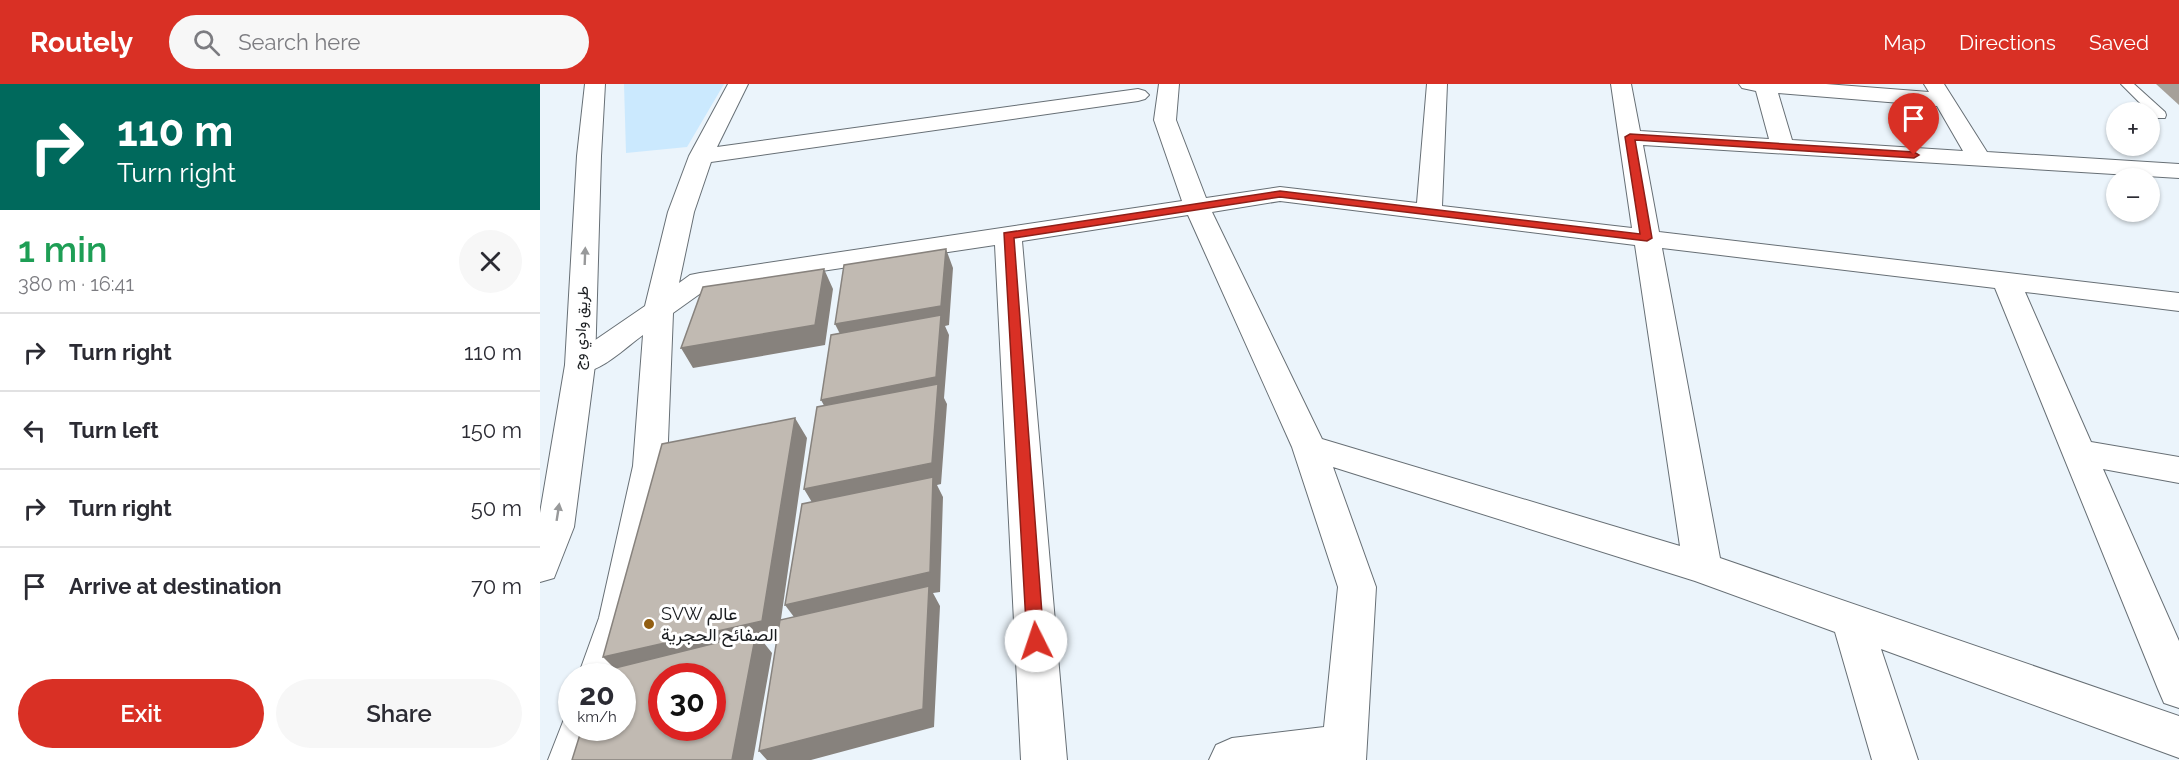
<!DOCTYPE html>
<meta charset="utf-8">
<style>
:root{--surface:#fff;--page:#f7f7f7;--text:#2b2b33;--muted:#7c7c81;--line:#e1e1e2;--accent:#d93025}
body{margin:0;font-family:Raleway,Vazirmatn,sans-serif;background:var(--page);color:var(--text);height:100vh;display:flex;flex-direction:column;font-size:22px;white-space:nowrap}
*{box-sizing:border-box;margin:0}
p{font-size:20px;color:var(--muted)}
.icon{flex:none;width:33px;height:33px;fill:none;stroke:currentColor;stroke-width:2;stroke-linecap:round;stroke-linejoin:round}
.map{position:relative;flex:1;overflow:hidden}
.side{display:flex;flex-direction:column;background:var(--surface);width:540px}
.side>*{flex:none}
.banner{background:#00695c;color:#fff;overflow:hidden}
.buttons{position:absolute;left:1566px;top:18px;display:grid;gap:12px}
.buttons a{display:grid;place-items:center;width:54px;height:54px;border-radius:50%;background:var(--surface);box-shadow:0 2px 4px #0004;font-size:30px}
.speed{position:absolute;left:18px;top:579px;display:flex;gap:12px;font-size:30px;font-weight:700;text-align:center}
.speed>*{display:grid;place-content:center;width:78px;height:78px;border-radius:50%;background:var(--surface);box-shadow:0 2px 4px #0004;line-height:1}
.speed small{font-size:15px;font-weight:400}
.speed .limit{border:9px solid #d22;background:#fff;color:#111}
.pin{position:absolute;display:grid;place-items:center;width:51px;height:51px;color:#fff;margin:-62px -26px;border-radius:50% 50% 50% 0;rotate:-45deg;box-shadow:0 0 6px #0007}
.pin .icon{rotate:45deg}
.me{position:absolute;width:66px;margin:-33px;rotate:356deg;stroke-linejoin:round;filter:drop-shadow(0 0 4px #0008)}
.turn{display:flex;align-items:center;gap:21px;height:126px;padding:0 18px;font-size:27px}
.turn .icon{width:78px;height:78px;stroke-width:2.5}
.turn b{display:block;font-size:42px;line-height:51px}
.round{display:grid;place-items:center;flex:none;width:63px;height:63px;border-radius:32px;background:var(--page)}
.head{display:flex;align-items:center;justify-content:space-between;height:102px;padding:0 18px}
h1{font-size:36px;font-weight:600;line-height:45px;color:#1e9e55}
.cta{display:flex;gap:12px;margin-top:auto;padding:12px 18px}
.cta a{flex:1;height:69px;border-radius:36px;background:var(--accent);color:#fff;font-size:24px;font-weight:600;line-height:69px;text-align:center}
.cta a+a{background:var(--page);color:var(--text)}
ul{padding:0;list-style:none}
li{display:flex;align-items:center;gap:18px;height:78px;padding:0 18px;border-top:2px solid var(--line)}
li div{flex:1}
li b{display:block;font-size:22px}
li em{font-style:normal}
header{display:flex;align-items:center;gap:36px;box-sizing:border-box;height:84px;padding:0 30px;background:var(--accent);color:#fff}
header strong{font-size:28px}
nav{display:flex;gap:33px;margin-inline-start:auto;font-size:21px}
.search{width:420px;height:54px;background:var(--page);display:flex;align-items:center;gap:15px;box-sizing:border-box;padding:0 21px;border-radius:33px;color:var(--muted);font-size:22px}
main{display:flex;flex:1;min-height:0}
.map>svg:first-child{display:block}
</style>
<header>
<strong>Routely</strong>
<div class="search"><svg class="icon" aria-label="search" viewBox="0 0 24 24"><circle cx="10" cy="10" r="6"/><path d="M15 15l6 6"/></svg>Search here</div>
<nav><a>Map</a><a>Directions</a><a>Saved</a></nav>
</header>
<main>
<section class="side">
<div class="banner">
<div class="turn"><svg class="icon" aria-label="right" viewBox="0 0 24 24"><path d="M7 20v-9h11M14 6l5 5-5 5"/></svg><div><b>110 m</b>Turn right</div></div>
</div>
<div class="head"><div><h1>1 min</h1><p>380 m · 16:41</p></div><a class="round"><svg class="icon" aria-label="close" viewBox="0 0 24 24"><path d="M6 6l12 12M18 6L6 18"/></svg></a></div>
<ul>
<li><svg class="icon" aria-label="right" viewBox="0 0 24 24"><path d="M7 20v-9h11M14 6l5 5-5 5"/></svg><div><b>Turn right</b></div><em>110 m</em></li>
<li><svg class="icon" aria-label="left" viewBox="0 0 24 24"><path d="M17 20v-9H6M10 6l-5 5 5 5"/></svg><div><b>Turn left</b></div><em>150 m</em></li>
<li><svg class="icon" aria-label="right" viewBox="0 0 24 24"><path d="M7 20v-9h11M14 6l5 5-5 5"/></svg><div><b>Turn right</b></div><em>50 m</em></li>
<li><svg class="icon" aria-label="arrive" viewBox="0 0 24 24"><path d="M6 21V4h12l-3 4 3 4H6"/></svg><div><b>Arrive at destination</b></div><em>70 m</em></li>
</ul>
<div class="cta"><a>Exit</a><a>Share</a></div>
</section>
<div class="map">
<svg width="1639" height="676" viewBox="0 0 1639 676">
<rect width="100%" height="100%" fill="#ebf4fb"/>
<path fill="#cbe9fe" d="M84 0H184L147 63 86 69Z"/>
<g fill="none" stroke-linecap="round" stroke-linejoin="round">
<g stroke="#676f75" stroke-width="2">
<path id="lane" d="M1581 0H1594L1625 28 1626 31 1625 34H1615Z"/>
</g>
<g stroke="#676f75" stroke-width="2">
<path id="street" d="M188 0H208L177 63 598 5 605 7 609 11 605 15 598 17 171 78 154 128 139 199 150 191 160 189 642 117 614 36 619 0H639L636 36 666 114 740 103 877 119 887 0H907L902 122 1092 144 1071 0H1091L1100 47 1229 55 1216 7 1202 4 1199 0H1286L1389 8 1384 0H1404L1447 68 1639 80V94L1103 61 1119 148 1639 209V227L1485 208 1551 358 1639 373V399L1563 385 1639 557V624L1624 619 1618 605 1455 204 1122 164 1180 474 1639 632V674L1341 565 1378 676H1332L1295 548 1155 497 793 383 836 503 826 676H669L676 661 692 654 784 643 798 503 752 363 648 131 482 157 527 676H481L455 161 168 204 133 229 127 382 99 534 80 592H38L59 534 93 382 103 251C82 266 55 295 29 288L25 281 29 274 105 222 128 128 149 72ZM1238 9 1397 22 1423 67 1252 56ZM740 117 1095 161 1140 462 782 355 672 128Z
M32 628V644H64L54 676H8L26 630Z"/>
</g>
<g stroke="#676f75" stroke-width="2">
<path id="secondary" d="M45 0H65L61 72 55 281 34 443 14 494 0 498V429L25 281 37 72Z"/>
</g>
<use href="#lane" fill="#fff" fill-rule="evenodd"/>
<use href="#street" fill="#fff" fill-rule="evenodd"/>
<use href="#secondary" fill="#fff" fill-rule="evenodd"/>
</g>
<path fill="#a6a099" d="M1616 0H1639V21Z"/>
<path fill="#87827d" d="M406 165 413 184 409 241 405 242 409 251 404 314 407 320 401 400 397 401 403 413 400 508 393 509 400 522 394 643 271 676H227L219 667 260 541 245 521 276 425 264 405 292 336 281 316 305 260 295 240Z
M284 185 293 205 285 261 153 284 141 264Z
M255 334 267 354 238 556 224 559 232 569 213 676H192L83 593 63 573Z"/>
<path fill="#c1bab2" stroke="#87827d" stroke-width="1.5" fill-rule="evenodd" d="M406 165 401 222 295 240 304 181Z
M284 185 275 241 141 264 163 203Z
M401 231 396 293 281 316 291 251Z
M398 300 392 379 264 405 277 323Z
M255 334 222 537 63 573 122 360Z
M393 393 390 488 245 521 262 420Z
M389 502 383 625 219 667 240 536Z
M216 549 192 676H32L42 644H82V592H57L59 588ZM122 592H172V644H122Z"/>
<defs><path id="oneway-solid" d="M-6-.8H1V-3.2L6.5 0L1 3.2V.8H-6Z" transform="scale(1.5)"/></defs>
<g fill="#98999a">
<use href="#oneway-solid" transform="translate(45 172) rotate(-88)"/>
<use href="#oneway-solid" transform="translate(18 428) rotate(-81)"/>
</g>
<path fill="#d93025" stroke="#8d1f18" stroke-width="1.5" d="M1090 50 1374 68 1379 71 1374 74 1095 56 1112 154 1107 157 740 113 474 154 504 557 502 562 496 564 490 562 487 557 464 149 740 107 1100 150 1085 53Z"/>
<circle fill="#925e11" stroke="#fff" stroke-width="2" cx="109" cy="540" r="6"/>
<g text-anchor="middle" stroke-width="6" stroke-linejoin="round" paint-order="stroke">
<g font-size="15" fill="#191c1f" stroke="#fff">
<text transform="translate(41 244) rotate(-87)" y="5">طريق وادي وج</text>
</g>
<g font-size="18" fill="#191c1f" stroke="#fff" text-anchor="start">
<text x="121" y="536">SVW عالم<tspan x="121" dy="21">الصفائح الحجرية</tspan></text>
</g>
</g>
</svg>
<div class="buttons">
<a>+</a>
<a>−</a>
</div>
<div class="speed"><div>20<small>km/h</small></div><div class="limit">30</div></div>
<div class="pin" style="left:1374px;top:71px;background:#d93025"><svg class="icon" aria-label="arrive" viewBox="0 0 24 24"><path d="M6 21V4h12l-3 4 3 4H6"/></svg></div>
<svg class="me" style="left:496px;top:557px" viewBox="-20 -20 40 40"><circle r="19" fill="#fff"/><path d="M0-13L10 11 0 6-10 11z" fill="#d93025"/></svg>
</div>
</main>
